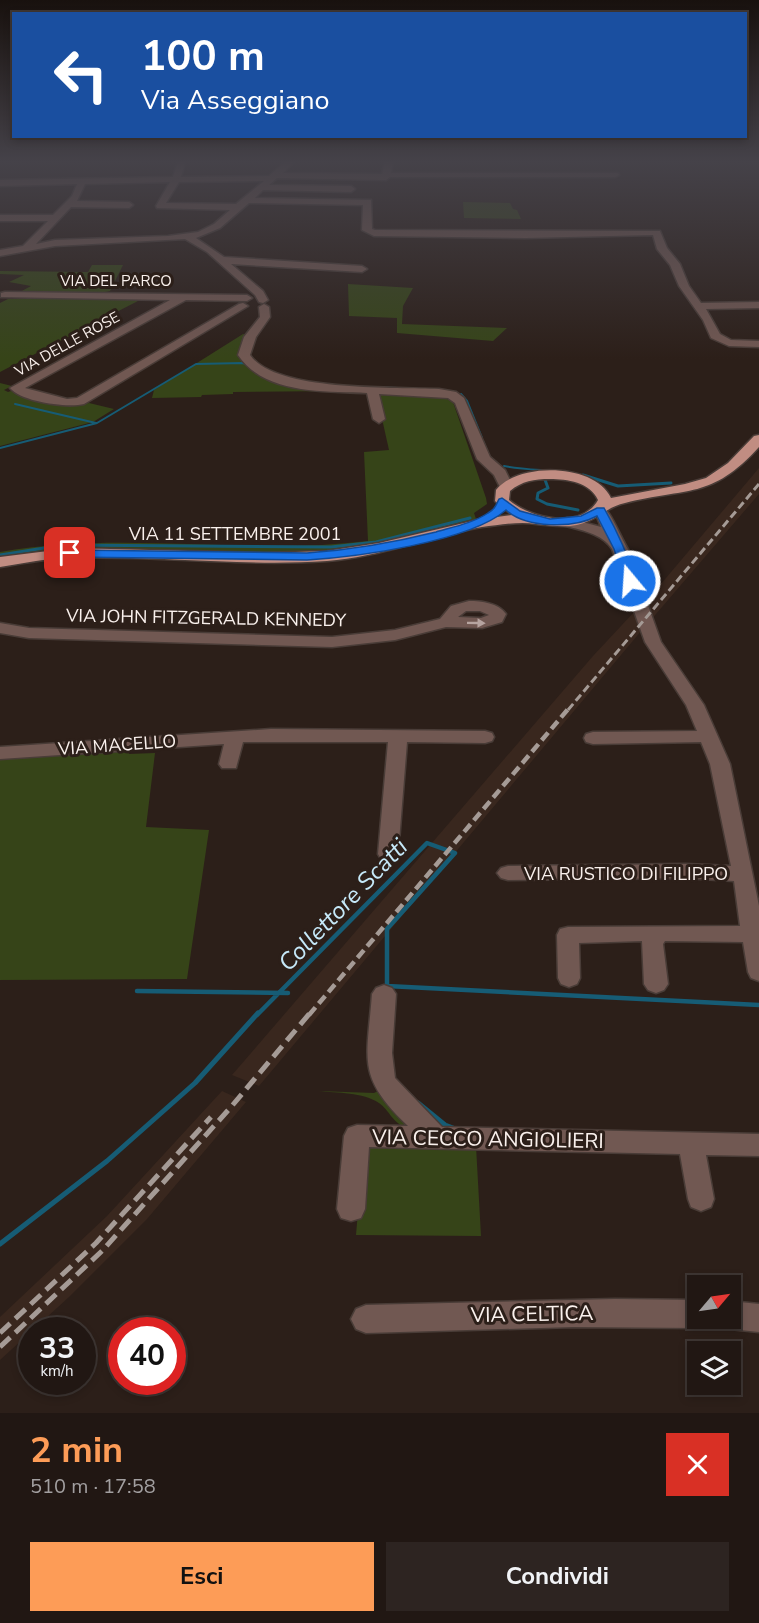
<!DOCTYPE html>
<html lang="it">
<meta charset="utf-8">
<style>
:root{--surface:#211713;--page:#2d2421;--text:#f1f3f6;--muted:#a29fa0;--line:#3e3633;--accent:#fd9c57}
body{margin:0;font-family:"Nunito Sans",sans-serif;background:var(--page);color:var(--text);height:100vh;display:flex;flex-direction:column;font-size:22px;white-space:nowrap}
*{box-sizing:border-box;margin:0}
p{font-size:20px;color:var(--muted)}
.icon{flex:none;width:33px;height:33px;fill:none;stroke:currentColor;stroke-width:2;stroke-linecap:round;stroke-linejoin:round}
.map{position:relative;height:1413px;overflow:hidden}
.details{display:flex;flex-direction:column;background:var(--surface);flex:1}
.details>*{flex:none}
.guide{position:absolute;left:12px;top:12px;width:735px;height:126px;border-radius:0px;box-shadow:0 3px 9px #0003,0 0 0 2px var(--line);background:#1a4fa0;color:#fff;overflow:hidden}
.needle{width:39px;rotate:61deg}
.controls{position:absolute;left:687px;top:1275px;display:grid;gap:12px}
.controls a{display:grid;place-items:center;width:54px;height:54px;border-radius:0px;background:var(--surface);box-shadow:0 3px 9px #0003,0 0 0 2px var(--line);font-size:30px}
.speed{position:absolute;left:18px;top:1317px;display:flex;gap:12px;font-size:30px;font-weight:700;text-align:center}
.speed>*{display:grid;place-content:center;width:78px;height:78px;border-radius:50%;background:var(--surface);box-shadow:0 3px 9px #0003,0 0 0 2px var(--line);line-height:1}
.speed small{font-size:15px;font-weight:400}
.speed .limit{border:9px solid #d22;background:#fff;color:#111}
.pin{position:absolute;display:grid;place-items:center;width:51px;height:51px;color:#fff;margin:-26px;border-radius:12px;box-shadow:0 3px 9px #0006}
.me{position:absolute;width:66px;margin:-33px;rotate:342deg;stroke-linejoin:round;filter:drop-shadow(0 0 4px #0008)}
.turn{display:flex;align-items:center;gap:21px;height:126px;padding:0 30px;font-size:27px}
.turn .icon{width:78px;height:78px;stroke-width:2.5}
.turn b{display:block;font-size:42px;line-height:51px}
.round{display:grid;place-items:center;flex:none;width:63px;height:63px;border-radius:0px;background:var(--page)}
.overview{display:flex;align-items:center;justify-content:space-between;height:102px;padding:0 30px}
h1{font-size:36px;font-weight:700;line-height:45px;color:var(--accent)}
.action{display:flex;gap:12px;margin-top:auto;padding:12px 30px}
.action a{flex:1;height:69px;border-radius:0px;background:var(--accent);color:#111;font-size:24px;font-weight:700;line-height:69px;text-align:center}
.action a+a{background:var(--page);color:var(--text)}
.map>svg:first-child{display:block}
</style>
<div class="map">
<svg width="759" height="1413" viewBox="0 0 759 1413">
<rect width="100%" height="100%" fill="#2c1f19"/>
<path fill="#39271e" d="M759 468V494L650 621 644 604Z
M635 611 642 630 259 1086 232 1075 593 656Z
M222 1091 246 1102 147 1219 69 1297 0 1360V1317L107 1216Z"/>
<path fill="#364418" d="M463 202 510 203 513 209 517 210 521 219 464 218Z
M92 265H123L110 291 101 293 20 292 31 286 9 282 24 275 0 274V271L88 272Z
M348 284 413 288 403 306 402 324 507 328 493 341 397 333V318L349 316Z
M147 296 136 302 0 372V303L8 299Z
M243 334 249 335 247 358 290 382 340 391 233 392V394L202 395 201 397 152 398 154 390Z
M0 383 12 386 4 390 8 392 11 391 67 406 89 403 114 409 93 422 0 446Z
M376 392 439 395 453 402 486 498 487 504 474 513 476 519C421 538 364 550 306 553L82 549 35 552 0 558V552C122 530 246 556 368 541L364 452 389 450Z
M129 750V754L155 753 146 827 209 830 187 979 0 980V759Z
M318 1091 374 1093 378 1091 413 1122 406 1128C391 1121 390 1111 379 1103 363 1092 337 1093 318 1091Z
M376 1145 476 1146 481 1236 356 1235 363 1152 365 1148Z"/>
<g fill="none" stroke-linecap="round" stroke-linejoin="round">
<path stroke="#165c75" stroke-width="2" d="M357 387 398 388
M461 394 467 401 482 438
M15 404 96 423
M483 441 490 458
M0 448 97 423 196 364 243 363 251 368
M504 466C532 472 561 468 588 477"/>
<path stroke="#165c75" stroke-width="3" d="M583 475 618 486 671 483
M544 477 548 488 538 493 537 499 547 504 578 510
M0 555 63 545 331 547 376 542 470 518"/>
<path stroke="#165c75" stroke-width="4.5" d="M137 991 288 993
M257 1015 427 843 455 853 387 929V986L759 1005"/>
<path stroke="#165c75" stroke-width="5" d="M418 1103 445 1125 453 1128
M0 1244 107 1161 195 1083 258 1013"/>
<g stroke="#493c37" stroke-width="3">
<path id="minor" d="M178 161 185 162 181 177 269 176 286 161H295L283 173 382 174 385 161H393L391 173H618L619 175 615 177H390L386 180 277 178 269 185 351 186 355 189 351 192 263 190 255 198 371 200 372 229 375 230 660 231 667 248 680 264 689 286 701 303 759 302V308L706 309 720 334 731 340 759 341V347L729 346 711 338 703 320 679 286 670 265 657 249 653 235 525 238 374 236 362 230 363 205 249 203 220 228 196 238 224 257 362 266 367 269 362 272 231 264 263 291 268 300 263 303 259 302 255 295 207 252 185 239 55 246 0 256V250L23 246 48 221H0V215H53L72 196 77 184 0 186V180L173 177ZM264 181 236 204 166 203 179 182ZM170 182 156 206 157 208 230 210 214 224 198 232 168 236 55 240 36 244 71 207 129 208 133 205 129 202 77 201 85 184Z
M5 292 247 295 252 298 247 301 186 300 25 388 67 399 77 398 239 304 243 303 248 306 84 404C67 408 22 402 10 388L170 300 1 297V293Z
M264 304 269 307 270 317 256 337 250 355C275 392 395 387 439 389L456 392 464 398 490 457 505 470 513 486 511 489H501L494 475 477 459 455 403 448 398 379 394 385 419 379 423 373 419 367 393C324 391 265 395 238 355L244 337 260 317 259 307Z
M601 506C610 508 621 539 628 549L661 642 704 705 730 764 759 906V981L751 978 748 972 743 942 665 941 663 944 668 984 664 990 656 993 648 990 644 984 642 941 579 943 580 978 577 984 569 987 561 984 558 978 557 935 560 929 568 927 740 926 734 881 686 878 508 880 501 878 497 873 501 868 508 866 686 864 731 866 710 764 701 742 593 744 586 742 584 738 586 734 593 732 697 731 686 705 645 642 612 549C602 533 580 530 562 525L560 522 567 518 601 527 594 510Z
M469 601C482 601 498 603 506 614L502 622 482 628 446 627 395 640 332 647 29 638 0 633V623L29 628 332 637 395 630 440 619 451 606ZM466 611H480L489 615 481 618 458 617Z
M271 729 485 731 492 733 494 737 492 741 485 743 407 742 398 854 395 859 388 861 381 859 378 854 388 742H243L236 768H222L219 764 224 744 0 759V747Z
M384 985 392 988 396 994 392 1053 395 1078 442 1127 759 1134V1156L706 1155 714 1199 711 1207 701 1211 691 1207 688 1199 680 1154 369 1147 365 1209 361 1218 351 1221 341 1218 337 1209 344 1136 348 1128 357 1125 408 1126C356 1076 367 1061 372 994L376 988Z
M615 1299 698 1300V1318H711L708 1324 698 1328 573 1327 366 1333 356 1329 351 1319 356 1309 366 1305Z
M730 1301 759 1304V1332L730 1329 720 1325 717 1318H730Z"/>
</g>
<g stroke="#493c37" stroke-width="3">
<path id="major" d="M759 435V447C711 500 687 487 625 503 606 507 598 520 577 525 563 528 550 525 536 524 519 521 499 525 482 527 430 536 380 557 327 561 242 567 157 555 72 558 48 558 24 563 0 567V557L72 548 264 553 327 551 379 543 481 519 512 515 495 501 496 490C518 462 595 463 611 498L685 484 706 478 728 463 754 436ZM550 479C567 479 590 482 598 500 581 530 531 519 509 500L510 491C522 481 534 479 550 479Z"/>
</g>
<use href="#minor" fill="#715852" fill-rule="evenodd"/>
<use href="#major" fill="#c18d82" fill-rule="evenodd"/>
<path stroke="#a59b96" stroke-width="3" stroke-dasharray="8 4" stroke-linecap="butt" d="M568 710 759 484"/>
<path stroke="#a59b96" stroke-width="4.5" stroke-dasharray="10 5" stroke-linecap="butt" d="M309 1015 569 708"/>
<path stroke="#a59b96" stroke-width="5" stroke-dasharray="14 7" stroke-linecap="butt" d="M0 1333 96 1243 211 1117
M0 1347 102 1251 231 1107 310 1013"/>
</g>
<defs><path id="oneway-solid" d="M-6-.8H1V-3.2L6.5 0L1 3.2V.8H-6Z" transform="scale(1.5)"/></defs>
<use fill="#b6a4a0" href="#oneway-solid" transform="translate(476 623) rotate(1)"/>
<linearGradient id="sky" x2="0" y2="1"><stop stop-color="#18110e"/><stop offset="0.45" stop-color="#454249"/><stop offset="1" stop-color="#454249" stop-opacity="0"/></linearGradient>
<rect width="759" height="359" fill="url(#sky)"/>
<path fill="#1a73e8" stroke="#114b97" stroke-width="1.5" d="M502 498 520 511 550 519 581 516 597 508H604C617 531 628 555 636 581L630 584 624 581 614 549 597 516C573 529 526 528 506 510 469 542 356 557 307 560L70 557 65 553 70 550 307 553C351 550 392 543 436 532 453 527 473 523 488 513 495 509 496 505 499 499Z"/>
<g text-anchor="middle" stroke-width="6" stroke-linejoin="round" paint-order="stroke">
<g font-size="15" fill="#faf1ed" stroke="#2c1f19">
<text x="116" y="286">VIA DEL PARCO</text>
<text transform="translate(67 344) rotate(-29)" y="5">VIA DELLE ROSE</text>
</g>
<g font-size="18" fill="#faf1ed" stroke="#2c1f19">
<text x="235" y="540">VIA 11 SETTEMBRE 2001</text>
<text transform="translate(206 618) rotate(1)" y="6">VIA JOHN FITZGERALD KENNEDY</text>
<text transform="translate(117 745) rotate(-4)" y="6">VIA MACELLO</text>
<text x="626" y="880">VIA RUSTICO DI FILIPPO</text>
</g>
<g font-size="21" fill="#faf1ed" stroke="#2c1f19">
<text transform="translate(488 1139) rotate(1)" y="7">VIA CECCO ANGIOLIERI</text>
<text transform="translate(532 1314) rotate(-1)" y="7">VIA CELTICA</text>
</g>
<g font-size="24" font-style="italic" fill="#c6e9f9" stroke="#2c1f19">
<text transform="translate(343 905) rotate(-46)" y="8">Collettore Scatti</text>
</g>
</g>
</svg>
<div class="controls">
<a><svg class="needle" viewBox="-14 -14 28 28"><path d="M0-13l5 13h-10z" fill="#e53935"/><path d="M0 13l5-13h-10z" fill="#a29fa0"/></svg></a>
<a><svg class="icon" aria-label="layers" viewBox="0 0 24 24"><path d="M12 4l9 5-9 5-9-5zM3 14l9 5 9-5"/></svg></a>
</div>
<div class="speed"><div>33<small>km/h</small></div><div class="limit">40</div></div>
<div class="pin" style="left:70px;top:553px;background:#d93025"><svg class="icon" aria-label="arrive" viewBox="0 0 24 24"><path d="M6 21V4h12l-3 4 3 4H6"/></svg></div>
<svg class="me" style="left:630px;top:581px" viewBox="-20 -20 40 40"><circle r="17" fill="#1a73e8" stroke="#fff" stroke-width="3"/><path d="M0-11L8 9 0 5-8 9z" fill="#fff"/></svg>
<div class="guide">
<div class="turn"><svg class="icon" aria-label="left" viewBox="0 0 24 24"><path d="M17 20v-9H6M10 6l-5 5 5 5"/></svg><div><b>100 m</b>Via Asseggiano</div></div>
</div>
</div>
<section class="details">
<div class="overview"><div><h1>2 min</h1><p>510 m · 17:58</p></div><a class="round" style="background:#d93025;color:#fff"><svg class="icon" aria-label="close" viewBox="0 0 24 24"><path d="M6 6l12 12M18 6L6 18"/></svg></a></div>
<div class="action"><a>Esci</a><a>Condividi</a></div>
</section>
